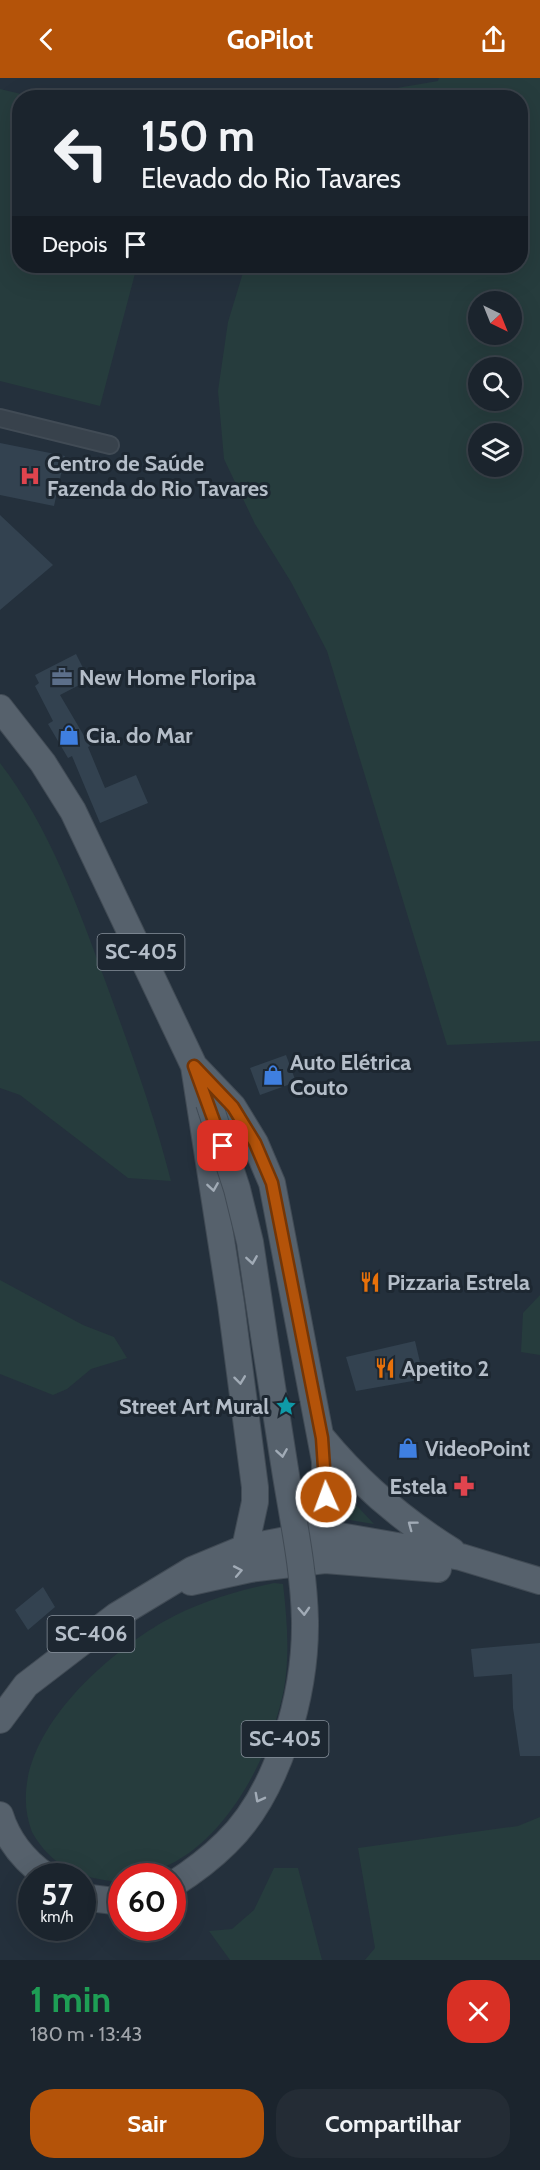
<!DOCTYPE html>
<html lang="pt">
<meta charset="utf-8">
<style>
:root{--surface:#1b242d;--page:#242c35;--text:#f1f3f6;--muted:#a0a4aa;--line:#394149;--accent:#b45309}
body{margin:0;font-family:Cabin,sans-serif;background:var(--page);color:var(--text);height:100vh;display:flex;flex-direction:column;font-size:22px;white-space:nowrap}
*{box-sizing:border-box;margin:0}
p{font-size:20px;color:var(--muted)}
.icon{flex:none;width:33px;height:33px;fill:none;stroke:currentColor;stroke-width:2;stroke-linecap:round;stroke-linejoin:round}
.map{position:relative;height:1882px;overflow:hidden}
.panel{display:flex;flex-direction:column;background:var(--surface);flex:1}
.panel>*{flex:none}
.guide{position:absolute;left:12px;top:12px;width:516px;height:183px;border-radius:24px;box-shadow:0 6px 24px #0002,0 0 0 2px var(--line);background:#1b242d;color:var(--text);overflow:hidden}
.needle{width:39px;rotate:137deg}
.fabs{position:absolute;left:468px;top:213px;display:grid;gap:12px}
.fabs a{display:grid;place-items:center;width:54px;height:54px;border-radius:50%;background:var(--surface);box-shadow:0 6px 24px #0002,0 0 0 2px var(--line);font-size:30px}
.speed{position:absolute;left:18px;top:1785px;display:flex;gap:12px;font-size:30px;font-weight:700;text-align:center}
.speed>*{display:grid;place-content:center;width:78px;height:78px;border-radius:50%;background:var(--surface);box-shadow:0 6px 24px #0002,0 0 0 2px var(--line);line-height:1}
.speed small{font-size:15px;font-weight:400}
.speed .limit{border:9px solid #d22;background:#fff;color:#111}
.pin{position:absolute;display:grid;place-items:center;width:51px;height:51px;color:#fff;margin:-26px;border-radius:12px;box-shadow:0 3px 9px #0006}
.me{position:absolute;width:66px;margin:-33px;rotate:358deg;stroke-linejoin:round;filter:drop-shadow(0 0 4px #0008)}
.turn{display:flex;align-items:center;gap:21px;height:126px;padding:0 30px;font-size:27px}
.turn .icon{width:78px;height:78px;stroke-width:2.5}
.turn b{display:block;font-size:42px;line-height:51px}
.then{display:flex;align-items:center;height:57px;padding:0 30px;background:#0003;gap:12px;font-size:22px}
.round{display:grid;place-items:center;flex:none;width:63px;height:63px;border-radius:24px;background:var(--page)}
.head{display:flex;align-items:center;justify-content:space-between;height:102px;padding:0 30px}
h1{font-size:36px;font-weight:700;line-height:45px;color:#1e9e55}
.action{display:flex;gap:12px;margin-top:auto;padding:12px 30px}
.action a{flex:1;height:69px;border-radius:24px;background:var(--accent);color:#fff;font-size:24px;font-weight:700;line-height:69px;text-align:center}
.action a+a{background:var(--page);color:var(--text)}
header{display:flex;justify-content:space-between;align-items:center;height:78px;padding:0 30px;background:var(--accent);color:#fff;font-size:27px;font-weight:700}
.map>svg:first-child{display:block}
</style>
<header><svg class="icon" aria-label="back" viewBox="0 0 24 24"><path d="M15 5l-7 7 7 7"/></svg>GoPilot<svg class="icon" aria-label="share" viewBox="0 0 24 24"><path d="M12 15V3M7 8l5-5 5 5M5 13v7h14v-7"/></svg></header>
<div class="map">
<svg width="540" height="1882" viewBox="0 0 540 1882">
<rect width="100%" height="100%" fill="#24303c"/>
<path fill="#263c3d" fill-rule="evenodd" d="M439 0H540V963L447 967 327 573 291 504 255 446 224 381 218 313 228 244 245 188H520V20L344 19 438 3ZM478 224H512V256H478ZM478 290H512V322H478ZM478 356H512V388H478Z
M0 11 34 19 20 20V188H137L100 328 0 303Z
M0 685C50 750 78 829 106 905 130 971 154 1035 171 1103L128 1100 20 1017 0 1010Z
M0 1202 83 1247 114 1259 127 1280 91 1291 67 1311 53 1317 0 1296Z
M540 1217V1277L521 1274 523 1235Z
M343 1413 374 1446 338 1440Z
M274 1505 283 1506C287 1541 290 1576 284 1611 269 1687 210 1798 122 1798L121 1804C82 1801 52 1790 32 1754 0 1670 99 1581 163 1544 196 1525 236 1513 274 1505Z
M540 1739V1882H365L375 1870 358 1770 518 1748Z
M274 1790H298L322 1882H230L209 1853 232 1851 254 1832Z"/>
<path fill="#334250" d="M0 365 65 378 54 428 0 417Z
M0 437 53 487 0 532Z
M76 576 89 602 60 617 90 668 88 669 105 710 136 697 148 725 100 745 72 678 68 680 48 646 53 643 35 608 39 605 35 597Z
M286 977 296 1004 260 1017 250 990Z
M415 1263 424 1301 356 1313 346 1279Z
M43 1509 55 1529 28 1552 15 1532Z
M540 1565V1678H520L513 1630 512 1596 474 1599 471 1571Z"/>
<g fill="none" stroke-linecap="round" stroke-linejoin="round">
<g stroke="#414b55" stroke-width="20">
<path id="minor" d="M0 340 110 367"/>
</g>
<g stroke="#414b55" stroke-width="28">
<path id="primary" d="M0 630 43 685 73 733 194 988 231 1226 255 1409V1424L245 1470
M194 988 233 1029 255 1065 272 1105 325 1383V1442L315 1469
M322 1360C359 1405 402 1442 452 1473
M191 1504 250 1491 325 1482 438 1491
M0 1642 26 1607 116 1538 192 1492 245 1470 322 1455 461 1479 540 1503
M0 1737C8 1763 25 1783 46 1798
M82 1819 122 1824"/>
</g>
<use href="#minor" stroke="#38424c" stroke-width="16"/>
<use href="#primary" stroke="#56616c" stroke-width="26"/>
<g stroke="#414b55" stroke-width="28" stroke-linecap="butt">
<path id="primary-bridge" d="M172 1807C191 1795 210 1781 226 1765 279 1714 306 1615 305 1543 304 1490 292 1437 284 1385 272 1311 261 1238 250 1164L237 1111 209 1025"/>
</g>
<use href="#primary-bridge" stroke="#56616c" stroke-width="26"/>
</g>
<defs><path id="oneway-chevron" d="M-2-3.5L2.5 0L-2 3.5" fill="none" stroke-width="1.6" stroke-linecap="round" stroke-linejoin="round" transform="scale(1.5)"/></defs>
<g stroke="#a1abb6">
<use href="#oneway-chevron" transform="translate(213 1109) rotate(81)"/>
<use href="#oneway-chevron" transform="translate(252 1182) rotate(81)"/>
<use href="#oneway-chevron" transform="translate(240 1302) rotate(83)"/>
<use href="#oneway-chevron" transform="translate(282 1375) rotate(81)"/>
<use href="#oneway-chevron" transform="translate(412 1447) rotate(-143)"/>
<use href="#oneway-chevron" transform="translate(238 1493) rotate(-11)"/>
<use href="#oneway-chevron" transform="translate(304 1533) rotate(87)"/>
<use href="#oneway-chevron" transform="translate(259 1720) rotate(118)"/>
</g>
<g fill="none" stroke-linecap="round" stroke-linejoin="round">
<g stroke="#753606" stroke-width="15">
<path id="route" d="M223 1068 194 988 233 1029 255 1065 272 1105 322 1360 326 1419"/>
</g>
<use href="#route" stroke="#b45309" stroke-width="10"/>
</g>
<defs>
<g id="hospital-bare" transform="scale(1.62)"><path d="M-5-5h3v3.5h4V-5h3V5h-3V1.5h-4V5h-3Z" fill="#e0444e" stroke="#1d2731" stroke-width="2.5" paint-order="stroke"/></g>
<g id="office-bare" transform="scale(1.62)"><path d="M-6-3h4V-5.5h4V-3h4V5H-6ZM-1-4.5V-3h2v-1.5ZM-6 0V1H6V0Z" fill="#5c6f8a" stroke="#1d2731" stroke-width="2.5" paint-order="stroke"/></g>
<g id="shop-bare" transform="scale(1.62)"><path d="M-5-2.5h2.3a2.7 3.5 0 0 1 5.4 0H5L5.5 6h-11ZM-1.5-2.5h3a1.5 2.3 0 0 0-3 0Z" fill="#3f7fe0" stroke="#1d2731" stroke-width="2.5" paint-order="stroke"/></g>
<g id="restaurant-bare" transform="scale(1.62)"><path d="M-5-6h1v4h1v-4h1v4h1v-4h1v5L-1.5 .5V6h-2V.5L-5-1ZM5-6V6H3V1.5H1.5Q1.5-4 5-6Z" fill="#e8710a" stroke="#1d2731" stroke-width="2.5" paint-order="stroke"/></g>
<g id="sight-bare" transform="scale(1.62)"><path d="M0-6L1.8-2.2L6-1.7L2.9 1.2L3.7 5.4L0 3.3L-3.7 5.4L-2.9 1.2L-6-1.7L-1.8-2.2Z" fill="#0f9aa8" stroke="#1d2731" stroke-width="2.5" paint-order="stroke"/></g>
<g id="pharmacy-bare" transform="scale(1.62)"><path d="M-2-6h4v4h4v4h-4v4h-4v-4h-4v-4h4Z" fill="#e0444e" stroke="#1d2731" stroke-width="2.5" paint-order="stroke"/></g>
</defs>
<g fill-rule="evenodd">
<use href="#hospital-bare" x="30" y="398"/>
<use href="#office-bare" x="62" y="599"/>
<use href="#shop-bare" x="69" y="657"/>
<use href="#shop-bare" x="273" y="997"/>
<use href="#restaurant-bare" x="370" y="1204"/>
<use href="#restaurant-bare" x="385" y="1290"/>
<use href="#sight-bare" x="286" y="1328"/>
<use href="#shop-bare" x="408" y="1370"/>
<use href="#pharmacy-bare" x="464" y="1408"/>
</g>
<g text-anchor="middle" stroke-width="6" stroke-linejoin="round" paint-order="stroke">
<g fill="#1d2731" stroke="#87909b" stroke-width="1.5">
<rect x="97.5" y="856" width="87" height="36" rx="4.5"/>
<rect x="47.5" y="1538" width="87" height="36" rx="4.5"/>
<rect x="241.5" y="1643" width="87" height="36" rx="4.5"/>
</g>
<g font-size="21" font-weight="bold" fill="#b4bdc8">
<text x="141" y="881">SC-405</text>
<text x="91" y="1563">SC-406</text>
<text x="285" y="1668">SC-405</text>
</g>
<g font-size="22" font-weight="bold" fill="#b4bdc8" stroke="#1d2731" text-anchor="start">
<text x="47" y="393">Centro de Saúde<tspan x="47" dy="25">Fazenda do Rio Tavares</tspan></text>
<text x="79" y="607">New Home Floripa</text>
<text x="86" y="665">Cia. do Mar</text>
<text x="290" y="992">Auto Elétrica<tspan x="290" dy="25">Couto</tspan></text>
<text x="387" y="1212">Pizzaria Estrela</text>
<text x="402" y="1298">Apetito 2</text>
<text x="269" y="1336" text-anchor="end">Street Art Mural</text>
<text x="425" y="1378">VideoPoint</text>
<text x="447" y="1416" text-anchor="end">Estela</text>
</g>
</g>
</svg>
<div class="fabs">
<a><svg class="needle" viewBox="-14 -14 28 28"><path d="M0-13l5 13h-10z" fill="#e53935"/><path d="M0 13l5-13h-10z" fill="#a0a4aa"/></svg></a>
<a><svg class="icon" aria-label="search" viewBox="0 0 24 24"><circle cx="10" cy="10" r="6"/><path d="M15 15l6 6"/></svg></a>
<a><svg class="icon" aria-label="layers" viewBox="0 0 24 24"><path d="M12 4l9 5-9 5-9-5zM3 14l9 5 9-5"/></svg></a>
</div>
<div class="speed"><div>57<small>km/h</small></div><div class="limit">60</div></div>
<div class="pin" style="left:223px;top:1068px;background:#d93025"><svg class="icon" aria-label="arrive" viewBox="0 0 24 24"><path d="M6 21V4h12l-3 4 3 4H6"/></svg></div>
<svg class="me" style="left:326px;top:1419px" viewBox="-20 -20 40 40"><circle r="17" fill="#b45309" stroke="#fff" stroke-width="3"/><path d="M0-11L8 9 0 5-8 9z" fill="#fff"/></svg>
<div class="guide">
<div class="turn"><svg class="icon" aria-label="left" viewBox="0 0 24 24"><path d="M17 20v-9H6M10 6l-5 5 5 5"/></svg><div><b>150 m</b>Elevado do Rio Tavares</div></div>
<div class="then">Depois<svg class="icon" aria-label="arrive" viewBox="0 0 24 24"><path d="M6 21V4h12l-3 4 3 4H6"/></svg></div>
</div>
</div>
<section class="panel">
<div class="head"><div><h1>1 min</h1><p>180 m · 13:43</p></div><a class="round" style="background:#d93025;color:#fff"><svg class="icon" aria-label="close" viewBox="0 0 24 24"><path d="M6 6l12 12M18 6L6 18"/></svg></a></div>
<div class="action"><a>Sair</a><a>Compartilhar</a></div>
</section>
